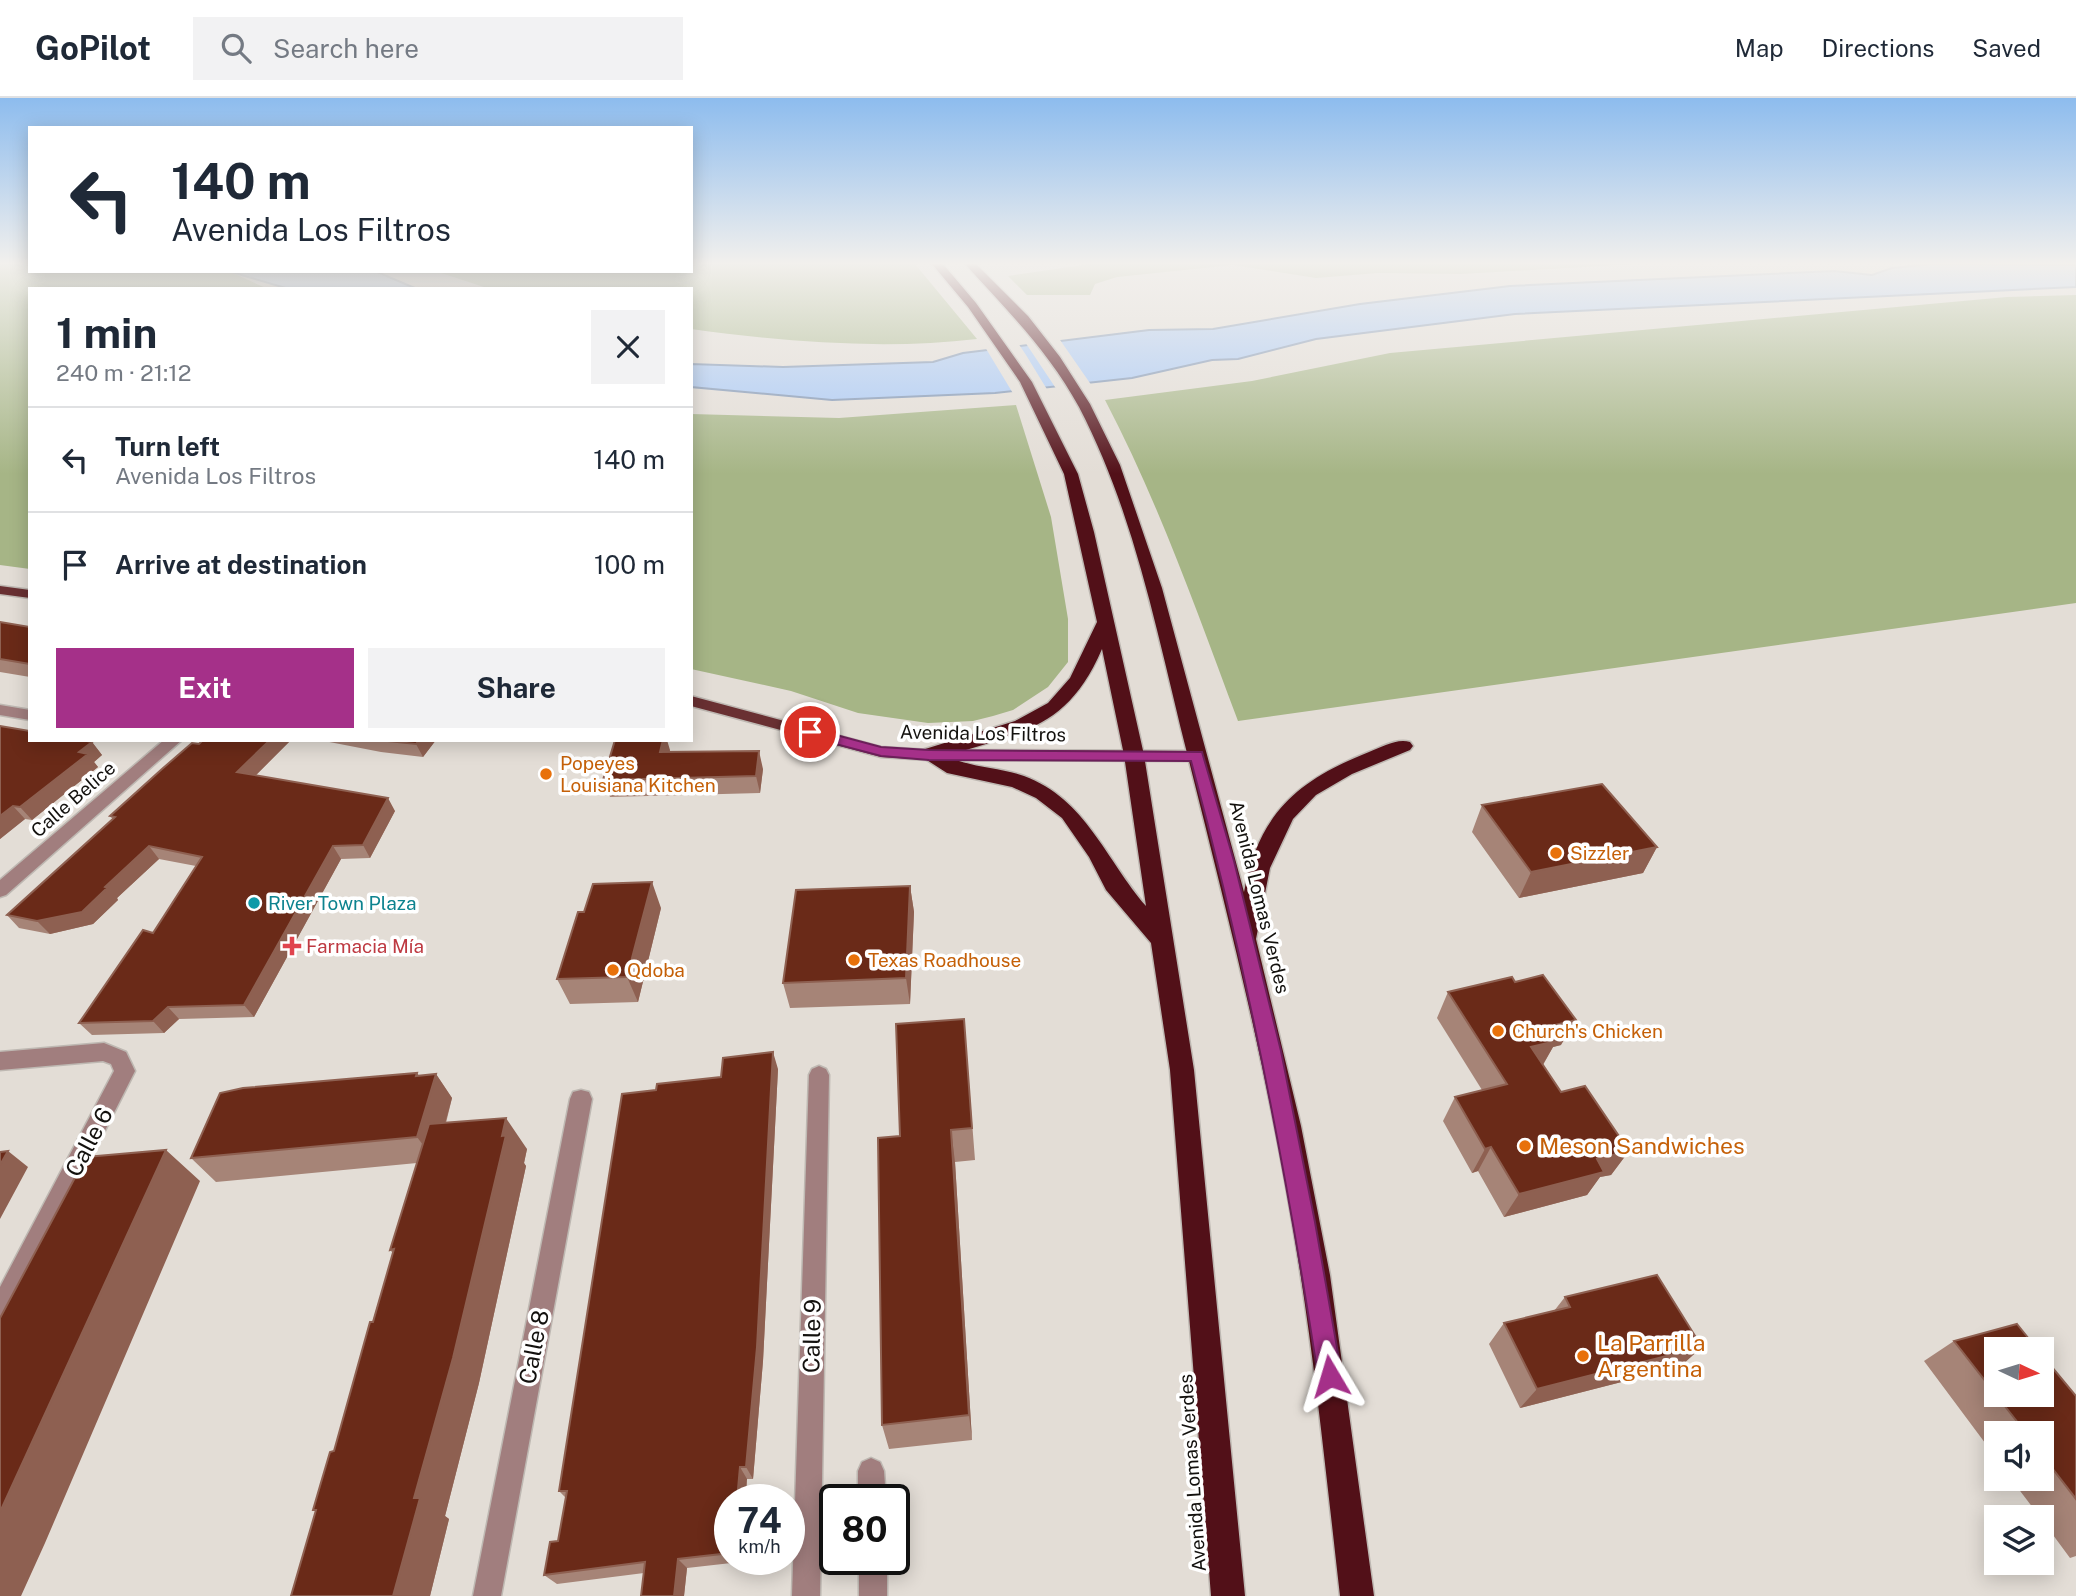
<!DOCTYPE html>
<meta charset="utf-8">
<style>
:root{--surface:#fff;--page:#f2f2f3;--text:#1f2937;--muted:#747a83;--line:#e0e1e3;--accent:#a53089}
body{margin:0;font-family:"Public Sans",sans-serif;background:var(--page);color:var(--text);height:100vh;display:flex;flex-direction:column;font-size:26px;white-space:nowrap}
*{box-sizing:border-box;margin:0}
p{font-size:23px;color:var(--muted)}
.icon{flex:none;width:38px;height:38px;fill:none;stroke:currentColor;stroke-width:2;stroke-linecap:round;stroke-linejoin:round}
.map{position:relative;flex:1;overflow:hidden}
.details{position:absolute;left:28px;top:189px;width:665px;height:455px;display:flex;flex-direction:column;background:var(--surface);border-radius:0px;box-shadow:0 4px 18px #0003}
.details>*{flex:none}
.guide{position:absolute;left:28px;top:28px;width:665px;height:147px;border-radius:0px;box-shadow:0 4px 18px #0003;background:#fff;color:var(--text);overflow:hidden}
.needle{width:46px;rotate:94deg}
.buttons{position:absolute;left:1984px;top:1239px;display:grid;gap:14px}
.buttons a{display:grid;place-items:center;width:70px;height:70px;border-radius:0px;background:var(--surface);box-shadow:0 4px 18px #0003;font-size:35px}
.speed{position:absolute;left:714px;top:1386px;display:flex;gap:14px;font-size:35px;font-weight:700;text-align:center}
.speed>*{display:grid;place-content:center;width:91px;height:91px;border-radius:50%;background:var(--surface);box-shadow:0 4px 18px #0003;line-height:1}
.speed small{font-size:18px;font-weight:400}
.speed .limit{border:4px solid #111;border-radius:10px;background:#fff;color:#111}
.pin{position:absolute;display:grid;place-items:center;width:60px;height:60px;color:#fff;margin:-30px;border:4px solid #fff;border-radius:50%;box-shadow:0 2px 7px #0007}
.me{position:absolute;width:77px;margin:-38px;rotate:353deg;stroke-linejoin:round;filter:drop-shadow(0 0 5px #0008)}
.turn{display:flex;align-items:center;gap:24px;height:147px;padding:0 28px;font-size:32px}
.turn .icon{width:91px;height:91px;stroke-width:2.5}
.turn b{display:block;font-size:49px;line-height:60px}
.round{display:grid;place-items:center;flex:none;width:74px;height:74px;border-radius:0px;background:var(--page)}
.overview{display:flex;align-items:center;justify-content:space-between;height:119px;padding:0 28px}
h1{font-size:42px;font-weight:700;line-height:52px}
.cta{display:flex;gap:14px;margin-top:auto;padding:14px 28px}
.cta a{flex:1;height:80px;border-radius:0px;background:var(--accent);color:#fff;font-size:28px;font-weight:700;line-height:80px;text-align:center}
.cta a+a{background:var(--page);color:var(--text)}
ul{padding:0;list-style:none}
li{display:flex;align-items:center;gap:21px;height:105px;padding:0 28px;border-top:2px solid var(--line)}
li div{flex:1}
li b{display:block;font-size:26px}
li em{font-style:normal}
header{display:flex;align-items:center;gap:42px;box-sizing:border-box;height:98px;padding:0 35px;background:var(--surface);border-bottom:2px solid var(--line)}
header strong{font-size:33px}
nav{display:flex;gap:38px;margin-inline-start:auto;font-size:24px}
.search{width:490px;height:63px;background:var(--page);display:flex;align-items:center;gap:18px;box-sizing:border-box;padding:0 24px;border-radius:0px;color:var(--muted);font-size:26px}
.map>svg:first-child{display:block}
</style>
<header>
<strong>GoPilot</strong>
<div class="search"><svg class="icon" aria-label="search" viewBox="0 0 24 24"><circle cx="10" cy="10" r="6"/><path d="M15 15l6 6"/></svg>Search here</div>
<nav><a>Map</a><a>Directions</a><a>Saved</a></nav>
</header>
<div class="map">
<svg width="2076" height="1498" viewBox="0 0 2076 1498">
<rect width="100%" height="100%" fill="#e3ddd6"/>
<path fill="#a6b586" d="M0 166H30V173H228L268 191H30V471L0 467Z
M691 166H915L977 241C884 252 784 244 691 231V191H490L435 173H691Z
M1090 166H1636L1461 176 1378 175 1316 180 1233 167 1117 179 1095 186 1090 197H1027L1008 178Z
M2076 197V505L1238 623C1197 514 1159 405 1105 302L1252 283 1390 255 2007 199Z
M1016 307 1051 419 1068 521V564L1048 589 1013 612 993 618 973 623 928 625 858 615 791 593 691 571V316L839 320Z"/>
<path fill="#a5c7f7" stroke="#7990b1" stroke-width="2" d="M1932 166 2076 167V189L1515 216 1316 241 1238 261 1212 262 1132 280 995 295 832 302 691 289V266L783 269 933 264 963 255 1149 232 1213 231 1360 206 1510 188 1834 173 1872 177 1892 170Z
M228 173H375L417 191H289Z"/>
<path fill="#e3ddd6" d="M1058 239 1092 288 1057 292 1025 244Z
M1018 245 1026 257 1048 293 1014 297 985 249Z"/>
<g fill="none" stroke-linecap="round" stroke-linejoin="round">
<g stroke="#beb8b2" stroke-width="3">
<path id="minor" d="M0 607 30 612V622L0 617Z
M164 642H182L6 797 0 799V782Z
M104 945 126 954 135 973 9 1223 0 1226V1189L114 973 111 966 103 963 0 972V954Z
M819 968 826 971 829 977 820 1498H792L809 977 812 971Z
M581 992 589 994 592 1001 501 1498H473L570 1001 573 994Z
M871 1360 880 1364 884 1373 886 1402H858V1373L862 1364Z
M859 1461H887V1498H859Z"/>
</g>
<g stroke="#beb8b2" stroke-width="3">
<path id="major" d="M0 488 30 492V500L0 496Z
M691 598 881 649 929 652 1197 653 1205 658 1197 663 929 662 881 659 691 608Z"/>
</g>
<g stroke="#beb8b2" stroke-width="3">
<path id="highway" d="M932 166H943L976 205 1032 284 1078 376 1094 434 1144 657 1194 972 1245 1498H1211L1170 972 1151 845 1106 792 1089 759 1062 720 1036 700 1012 689 947 675 919 657 922 652 1015 623 1048 605 1070 580 1097 524 1064 376 1020 284 968 209ZM1102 551 1124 657 1146 808C1106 762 1086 701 1024 678 999 669 971 670 947 658 1022 633 1067 632 1102 551Z
M965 166H976L1028 218 1060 259 1090 306 1120 367 1162 490 1244 794C1259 715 1298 682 1369 654 1382 649 1397 640 1410 644L1413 648 1410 652 1352 676 1316 697 1293 721 1270 770 1256 841 1301 1028 1330 1177 1374 1498H1340C1325 1367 1312 1236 1289 1106 1263 955 1225 807 1188 659 1158 541 1136 418 1079 309 1049 254 1007 212 965 166Z"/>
</g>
<use href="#minor" fill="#a17e7e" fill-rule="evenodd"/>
<use href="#major" fill="#693032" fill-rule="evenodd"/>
<use href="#highway" fill="#521018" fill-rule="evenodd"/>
</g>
<path fill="#a68477" d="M0 524 30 529V579L0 574Z
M0 628 92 644 102 657 94 664 98 669 32 722 25 721 0 741Z
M291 642 256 677 395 713 370 760 341 761 254 919 179 921 164 935 92 937 79 925 153 835 196 768 159 761 117 800 118 802 93 826 50 836 19 830 7 817 113 721 110 718 199 646Z
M319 642H436L423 659 381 654Z
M670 652V654L763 671 760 695 610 699 603 682Z
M1482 707 1657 749 1643 775 1519 800 1472 734Z
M910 788 914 814 910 906 790 910 783 885Z
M661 810 638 904 570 906 557 881Z
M1448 894 1561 947 1553 949 1543 967 1561 994 1629 1053 1611 1077 1600 1079 1587 1097 1504 1119 1478 1073 1472 1075 1443 1023 1455 999 1482 992 1437 920Z
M964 921 975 1062 955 1064 972 1342 889 1351 882 1327 900 1038Z
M778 971 763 1263 753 1381H747L730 1402V1461H749V1463L687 1470 684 1498H641L644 1475 557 1486 544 1477 558 1443 566 1400 559 1393 656 992 721 979Z
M436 976 452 1000 446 1025 527 1051 524 1065 526 1068 479 1285 445 1418 449 1421 430 1498H291L316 1414 313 1412 334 1353 393 1155 390 1152 417 1065 216 1084 191 1060Z
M1565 1199 1680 1269 1520 1310 1489 1246 1504 1225 1554 1213Z
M1954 1243 2076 1298V1458L2070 1460 2042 1422V1419H2040L2011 1381H2042V1335H1997V1361L1924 1263Z"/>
<path fill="#8e6051" d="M270 642H291L246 687 237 674Z
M419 642H436L423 659 416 646Z
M663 642H667L670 652 665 672 660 654Z
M92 644 102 657 94 664 98 669 32 722 20 709 79 654Z
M759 653 763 671 760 695 756 678Z
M388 700 395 713 370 760 363 747Z
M13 708 25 721 0 741V718Z
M149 748 159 761 117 800 118 802 93 826 50 836 37 823 105 789Z
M333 748 341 761 254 919 244 907Z
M1657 749 1643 775 1519 800 1531 774Z
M652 784 661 810 638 904 627 879Z
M910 788 914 814 910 906 906 880Z
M168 909 179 921 164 935 153 923Z
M1576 922 1561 947 1553 949 1542 968 1531 949 1547 929Z
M773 954 778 971 763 1263 753 1381 746 1369Z
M417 975 430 993 436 976 452 1000 435 1063 417 1039 416 978Z
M506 1020 527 1051 524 1065 526 1068 479 1285 445 1418 449 1421 430 1498H393L414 1400Z
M951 1032 955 1064 972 1342 969 1317Z
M1491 1049 1478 1073 1472 1075 1485 1051Z
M166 1052 200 1083 45 1445 21 1498H0V1414Z
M8 1053 28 1069 0 1121V1067Z
M1629 1053 1611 1077 1600 1079 1587 1097 1504 1119 1519 1096 1597 1061Z
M1702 1249 1680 1269 1520 1310 1537 1291Z
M740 1369 747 1381 746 1402H737Z
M678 1461 687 1470 684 1498H674Z"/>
<path fill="#6a2a18" stroke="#8e6051" stroke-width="2" d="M0 524 30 529V566L0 561Z
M0 628 30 633V642H82L92 644 79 654 88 656 20 709 13 708 0 718Z
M203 642H270L237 674 388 700 363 747 333 748 244 907 168 909 153 923 79 925 143 832 153 835 202 759 149 748 105 789 107 790 82 814 37 823 7 817 115 719 110 718 162 671 192 645 199 646Z
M378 642H419L416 646Z
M615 642H663L660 654 759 653 756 678 603 682Z
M1602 686 1657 749 1531 774 1482 707Z
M652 784 627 879 557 881 578 814H584L593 786Z
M910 788 906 880 783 885 796 792Z
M1543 877 1576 922 1547 929 1556 943 1531 949 1561 994 1585 988 1629 1053 1597 1061 1604 1074 1519 1096 1491 1049 1485 1051 1455 999 1507 986 1448 894 1512 879 1515 884Z
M964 921 972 1030 951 1032 969 1317 882 1327 878 1040 900 1038 896 926Z
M773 954 757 1249 746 1369H740L737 1402H730V1455L678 1461 674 1498H641L645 1464 544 1477 550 1444 558 1443 567 1393H559L622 996 656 992 657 986 721 979 723 960Z
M417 975 416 978 436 976 417 1039 191 1060 220 995 243 990Z
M506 1020 502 1038 506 1037 453 1260 414 1400H420L393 1498H291L316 1412H313L320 1388 330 1354 334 1353 370 1224H373L394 1151 390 1152 429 1026Z
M166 1052 0 1414V1220L86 1059Z
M8 1053 0 1067V1054Z
M1657 1177 1702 1249 1537 1291 1504 1225 1570 1209 1565 1199Z
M2017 1226 2037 1251H1997V1297H2042V1257L2076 1298V1401L2042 1357V1335H2026L1954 1243Z"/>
<linearGradient id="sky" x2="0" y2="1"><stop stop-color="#8dbcee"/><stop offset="0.44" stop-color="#f2f0ed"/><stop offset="1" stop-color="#f2f0ed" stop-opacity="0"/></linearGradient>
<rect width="2076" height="376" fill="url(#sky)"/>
<path fill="#a53089" stroke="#6b1f59" stroke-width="2" d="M810 630 881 649 929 652 1202 654 1234 763 1281 953 1315 1124 1342 1278 1338 1286 1330 1290 1322 1286 1318 1278C1286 1070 1246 866 1191 663L929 662 881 658 805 638V631Z"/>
<g fill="#e8710a" stroke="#fff" stroke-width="2.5">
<circle cx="546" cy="676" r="7"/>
<circle cx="1556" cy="755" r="7"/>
<circle cx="854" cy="862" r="7"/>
<circle cx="613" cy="872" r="7"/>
<circle cx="1498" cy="933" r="7"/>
<circle cx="1525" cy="1048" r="7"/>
<circle cx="1583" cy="1258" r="7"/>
</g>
<circle fill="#0f9aa8" stroke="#fff" stroke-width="2.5" cx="254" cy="805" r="7"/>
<path fill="#e0444e" stroke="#fff" stroke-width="2.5" d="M288.5 837.5h7v7h7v7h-7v7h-7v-7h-7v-7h7z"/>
<g text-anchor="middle" stroke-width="7" stroke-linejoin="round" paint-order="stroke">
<g font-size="19" fill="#13110e" stroke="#fff">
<text transform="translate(983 635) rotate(1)" y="7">Avenida Los Filtros</text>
<text transform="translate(73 701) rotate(-41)" y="7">Calle Belice</text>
<text transform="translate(1260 799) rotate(76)" y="7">Avenida Lomas Verdes</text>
<text transform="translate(1192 1375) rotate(-94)" y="7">Avenida Lomas Verdes</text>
</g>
<g font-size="19" fill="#c56008" stroke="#fff" text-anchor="start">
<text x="560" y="672">Popeyes<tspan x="560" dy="22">Louisiana Kitchen</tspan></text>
<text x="1570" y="762">Sizzler</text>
<text x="868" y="869">Texas Roadhouse</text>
<text x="627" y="879">Qdoba</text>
<text x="1512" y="940">Church's Chicken</text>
</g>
<g font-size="19" fill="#0d838f" stroke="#fff" text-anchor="start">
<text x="268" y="812">River Town Plaza</text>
</g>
<g font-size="19" fill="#be3a42" stroke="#fff" text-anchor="start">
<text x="306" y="855">Farmacia Mía</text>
</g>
<g font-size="23" fill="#13110e" stroke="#fff">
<text transform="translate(89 1044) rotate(-62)" y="8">Calle 6</text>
<text transform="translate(812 1238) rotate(-89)" y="8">Calle 9</text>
<text transform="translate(534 1249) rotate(-79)" y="8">Calle 8</text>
</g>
<g font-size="23" fill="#c56008" stroke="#fff" text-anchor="start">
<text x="1539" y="1056">Meson Sandwiches</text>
<text x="1597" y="1253">La Parrilla<tspan x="1597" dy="26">Argentina</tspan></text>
</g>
</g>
</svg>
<div class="buttons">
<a><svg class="needle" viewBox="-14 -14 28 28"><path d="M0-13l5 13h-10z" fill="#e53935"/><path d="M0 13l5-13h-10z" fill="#747a83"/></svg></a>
<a><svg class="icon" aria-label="sound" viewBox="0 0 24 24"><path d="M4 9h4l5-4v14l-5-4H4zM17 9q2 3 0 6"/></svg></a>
<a><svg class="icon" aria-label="layers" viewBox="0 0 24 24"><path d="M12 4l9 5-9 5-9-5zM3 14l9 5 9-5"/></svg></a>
</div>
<div class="speed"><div>74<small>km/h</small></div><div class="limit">80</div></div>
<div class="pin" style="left:810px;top:634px;background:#d93025"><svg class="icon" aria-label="arrive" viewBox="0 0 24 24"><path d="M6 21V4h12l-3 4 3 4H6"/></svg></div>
<svg class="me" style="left:1330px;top:1278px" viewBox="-20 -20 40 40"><path d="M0-17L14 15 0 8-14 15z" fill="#a53089" stroke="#fff" stroke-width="4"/></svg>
<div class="guide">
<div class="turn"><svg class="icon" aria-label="left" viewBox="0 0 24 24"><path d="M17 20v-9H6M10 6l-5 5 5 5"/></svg><div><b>140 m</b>Avenida Los Filtros</div></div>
</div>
<section class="details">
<div class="overview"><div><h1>1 min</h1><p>240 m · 21:12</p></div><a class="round"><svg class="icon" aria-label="close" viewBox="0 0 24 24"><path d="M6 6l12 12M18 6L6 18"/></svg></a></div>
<ul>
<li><svg class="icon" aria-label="left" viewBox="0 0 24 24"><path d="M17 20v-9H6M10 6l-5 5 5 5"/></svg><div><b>Turn left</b><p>Avenida Los Filtros</p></div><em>140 m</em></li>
<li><svg class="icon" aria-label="arrive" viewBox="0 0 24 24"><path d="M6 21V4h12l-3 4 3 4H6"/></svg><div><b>Arrive at destination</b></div><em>100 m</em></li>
</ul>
<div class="cta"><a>Exit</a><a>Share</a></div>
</section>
</div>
